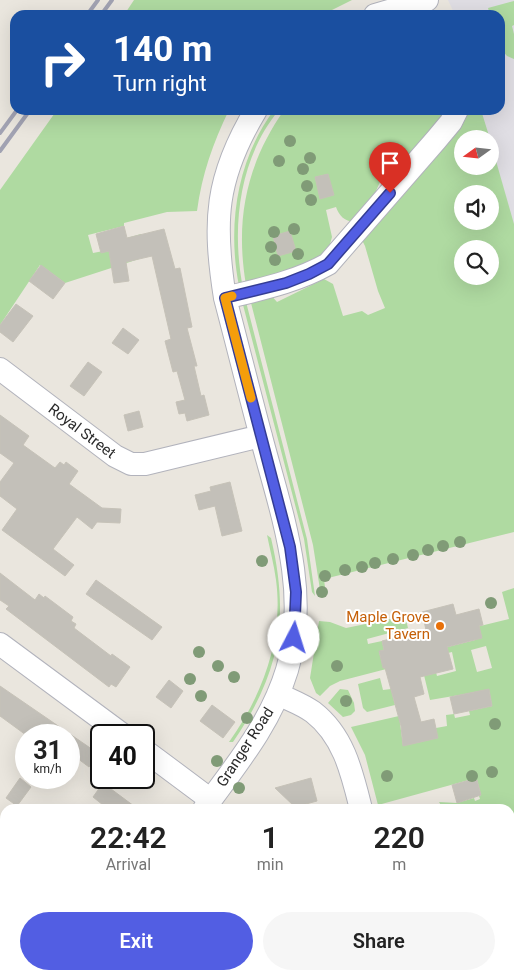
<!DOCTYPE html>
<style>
:root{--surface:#fff;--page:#f6f6f6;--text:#222;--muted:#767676;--accent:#525ee3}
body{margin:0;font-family:Roboto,sans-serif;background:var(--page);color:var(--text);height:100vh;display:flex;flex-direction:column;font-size:19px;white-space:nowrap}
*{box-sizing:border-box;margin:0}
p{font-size:16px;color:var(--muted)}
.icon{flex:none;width:28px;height:28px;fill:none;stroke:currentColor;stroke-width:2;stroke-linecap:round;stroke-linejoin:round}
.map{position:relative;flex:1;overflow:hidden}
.side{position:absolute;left:0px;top:804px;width:515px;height:176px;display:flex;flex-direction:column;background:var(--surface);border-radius:15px 15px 0 0;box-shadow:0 5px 20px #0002}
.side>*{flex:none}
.guide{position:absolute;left:10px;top:10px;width:495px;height:105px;border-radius:15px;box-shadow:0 5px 20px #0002;background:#1a4fa0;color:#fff;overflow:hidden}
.needle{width:32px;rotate:255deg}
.controls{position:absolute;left:454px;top:130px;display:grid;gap:10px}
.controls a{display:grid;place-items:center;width:45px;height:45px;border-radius:50%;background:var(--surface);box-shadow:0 5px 20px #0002;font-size:25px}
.speed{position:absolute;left:15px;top:724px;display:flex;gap:10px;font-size:25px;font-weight:700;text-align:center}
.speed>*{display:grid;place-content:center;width:65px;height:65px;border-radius:50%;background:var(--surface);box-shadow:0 5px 20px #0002;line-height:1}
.speed small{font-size:12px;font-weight:400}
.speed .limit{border:2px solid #111;border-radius:8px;background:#fff;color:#111}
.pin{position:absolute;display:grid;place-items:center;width:42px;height:42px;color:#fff;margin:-51px -21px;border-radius:50% 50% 50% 0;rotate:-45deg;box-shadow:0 0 5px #0007}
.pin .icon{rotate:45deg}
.me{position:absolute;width:55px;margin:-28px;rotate:5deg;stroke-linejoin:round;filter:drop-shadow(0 0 4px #0008)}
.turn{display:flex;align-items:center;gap:18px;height:105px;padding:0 20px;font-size:22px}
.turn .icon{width:65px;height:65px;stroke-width:2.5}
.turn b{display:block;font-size:35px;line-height:42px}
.eta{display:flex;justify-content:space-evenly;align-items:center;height:85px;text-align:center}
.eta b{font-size:30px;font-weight:600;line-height:35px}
.cta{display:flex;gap:10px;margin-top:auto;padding:10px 20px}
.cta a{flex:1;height:58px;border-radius:30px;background:var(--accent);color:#fff;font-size:20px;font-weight:600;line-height:58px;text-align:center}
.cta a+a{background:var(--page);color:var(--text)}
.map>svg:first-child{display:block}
</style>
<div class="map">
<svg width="514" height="979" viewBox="0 0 514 979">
<rect width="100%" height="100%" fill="#eae6de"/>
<path fill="#e0dee4" d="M448 0H514V243L490 150V139H487L480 110H500V15H455Z"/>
<path fill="#afdaa1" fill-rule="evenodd" d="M134 0H352L322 15H124Z
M514 1V25L512 26 514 34V59L507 56 500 48V15H490L488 8Z
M57 110H229C213 143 202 174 197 211L167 212 124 223V226L88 235 93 253 129 246 127 238 141 234 144 246 139 259 65 283 40 265 0 325V190Z
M274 110H279C239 158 231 228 243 288L239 286C227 226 237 159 274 110Z
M284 110H452L438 131 362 218C351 226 340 219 336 207L326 210 332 237 326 258C302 278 274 278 246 285 235 220 246 165 284 110ZM395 148 403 152 385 191 381 194 376 191Z
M462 110H481L490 139H462V166H490V140L514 224V532L324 579 326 596H321L313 545 250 299 270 294 277 302 324 279 333 284 343 316 362 311 368 315 385 308 378 291 365 246 359 234ZM462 194H490V221H462ZM462 249H490V276H462Z
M245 298 307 539 315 596 312 592 304 539 242 301Z
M267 535 271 538C290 619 280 673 233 742H229C262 696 284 639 276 580 274 565 270 550 267 535Z
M514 588V878L510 879V809H443L439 802 457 803 474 798 475 801 480 799 479 796 481 795 477 780 470 782 469 780 378 805 365 755 351 727 399 716 403 745 436 728 447 726 446 715 454 714 455 718 470 715 469 711 492 706 489 690 430 700 423 671 434 665 437 676 456 671 452 652 340 681 330 686 320 696 316 693 310 678 319 621 330 622 346 628 405 616 408 628 367 639 368 644 382 641 384 650 379 652 384 668 408 662 432 651 475 640 472 628 509 619 502 592ZM486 646 492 668 477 672 471 650Z
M380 678 383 690 391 689 395 705 367 712 363 708 358 684Z
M340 689 348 690 354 703 355 711 351 715 343 717 328 703Z"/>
<path fill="#c3c0b9" stroke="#c6c2b8" d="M328 174 334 195 320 199 315 177Z
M124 226 127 238 164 229 175 269 180 268 192 327 187 328 197 366H194L201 396 204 395 209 415 187 421 185 413 179 414 176 402 185 400 177 371 173 372 165 341 171 339 152 256 126 262 129 281 114 283 109 251 101 253 96 234Z
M290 231 296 251 278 256 273 236Z
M41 265 65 283 53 299 29 281Z
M16 304 33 316 13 342 0 332V325Z
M123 328 139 340 128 354 112 343Z
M88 362 102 372 84 396 70 386Z
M139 411 143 427 128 431 124 415Z
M0 415 29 436 23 445 55 468 60 462 64 465 66 462 78 471 69 484 102 508 121 509 120 523 97 522 92 529 77 517 53 549 74 565 65 576 2 530 17 509 0 496V482L14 463 0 453Z
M230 482 242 531 222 536 215 506 199 510 195 495 211 491 210 487Z
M0 573 35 600 39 594 44 598 45 596 73 617 71 621 76 624 74 628 111 656 112 654 130 667 116 687 111 684 109 687 6 609 9 606 0 600Z
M96 580 162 627 152 640 86 594Z
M453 604 456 615 479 609 483 625 479 626 482 638 447 647 453 669 420 677 424 694 414 697 421 722 434 719 438 738 403 746 401 726 385 668H383L379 651 384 650 382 641 426 630 422 612Z
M169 680 183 691 171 708 156 697Z
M0 686 99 754 89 767 69 752V735H26L0 716Z
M489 689 492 706 454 714 450 697Z
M212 705 235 722 223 738 200 721Z
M20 778 31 787 17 806 6 798Z
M311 778 317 801 295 807 275 788Z
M470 780V782L477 780 481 795 457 803 452 785Z
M103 783 138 809H108L93 797Z"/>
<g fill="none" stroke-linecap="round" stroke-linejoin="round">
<g stroke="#b2b3bc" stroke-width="24">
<path id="minor" d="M375 15 427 0
M225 298C261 289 296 282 328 264L436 140 451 122 457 110
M0 369 115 456 131 464H145L261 436
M0 644 123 735
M278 694C290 700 302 704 313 712 344 736 352 773 361 809
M144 750 211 800
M204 809C236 765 271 723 287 670 310 594 283 518 263 444 250 396 238 347 225 298 213 222 215 178 256 110
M0 946 5 949
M39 975 44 979
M402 975 403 979
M77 979 79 975"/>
</g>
<use href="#minor" stroke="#fff" stroke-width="22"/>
<path stroke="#a1a2b2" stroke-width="4" d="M87 15 98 0
M101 15 112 0
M0 133 17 110
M0 151 30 110"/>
</g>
<g fill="#809b77">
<circle cx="290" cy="141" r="6"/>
<circle cx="310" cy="158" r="6"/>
<circle cx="279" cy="161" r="6"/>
<circle cx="303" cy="169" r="6"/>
<circle cx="307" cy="186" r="6"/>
<circle cx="311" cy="200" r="6"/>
<circle cx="294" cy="229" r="6"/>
<circle cx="274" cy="232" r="6"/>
<circle cx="271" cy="247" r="6"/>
<circle cx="298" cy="254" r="6"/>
<circle cx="275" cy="260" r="6"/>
<circle cx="460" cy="542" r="6"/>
<circle cx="443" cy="546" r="6"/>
<circle cx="428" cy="550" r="6"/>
<circle cx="413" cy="555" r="6"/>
<circle cx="393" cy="559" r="6"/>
<circle cx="262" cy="561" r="6"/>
<circle cx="375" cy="563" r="6"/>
<circle cx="362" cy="567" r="6"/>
<circle cx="345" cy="570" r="6"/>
<circle cx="325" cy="576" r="6"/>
<circle cx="322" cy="592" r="6"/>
<circle cx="491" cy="603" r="6"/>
<circle cx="199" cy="652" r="6"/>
<circle cx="218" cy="666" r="6"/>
<circle cx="337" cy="666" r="6"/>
<circle cx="234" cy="677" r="6"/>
<circle cx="190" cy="679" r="6"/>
<circle cx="201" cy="696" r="6"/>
<circle cx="346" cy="701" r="6"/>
<circle cx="247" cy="718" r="6"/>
<circle cx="495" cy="724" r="6"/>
<circle cx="217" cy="761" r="6"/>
<circle cx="492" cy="772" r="6"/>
<circle cx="387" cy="776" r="6"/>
<circle cx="472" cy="776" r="6"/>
<circle cx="239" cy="788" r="6"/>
</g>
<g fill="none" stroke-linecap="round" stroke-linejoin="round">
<g stroke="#353d94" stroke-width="12">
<path id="route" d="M294 638 296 592 290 547 225 298 286 283 309 274 328 264 390 193"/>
</g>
<use href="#route" stroke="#525ee3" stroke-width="9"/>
<path stroke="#f59e0b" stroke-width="9" d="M232 296 225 298 251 398"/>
</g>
<circle fill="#e8710a" stroke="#fff" stroke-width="2" cx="440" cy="626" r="5"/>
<g text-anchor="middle" stroke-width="4" stroke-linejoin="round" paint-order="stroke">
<g font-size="15" fill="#2a2a2a" stroke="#fff">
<text transform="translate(82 431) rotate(37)" y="5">Royal Street</text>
<text transform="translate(245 747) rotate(-57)" y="5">Granger Road</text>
</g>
<g font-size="15" fill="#c56008" stroke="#fff" text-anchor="end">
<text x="430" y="622">Maple Grove<tspan x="430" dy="17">Tavern</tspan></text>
</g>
</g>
</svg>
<div class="controls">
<a><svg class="needle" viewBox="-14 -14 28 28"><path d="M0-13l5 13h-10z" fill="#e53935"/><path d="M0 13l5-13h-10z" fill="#767676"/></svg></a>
<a><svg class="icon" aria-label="sound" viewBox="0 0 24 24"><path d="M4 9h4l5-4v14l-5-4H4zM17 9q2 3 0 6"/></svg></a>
<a><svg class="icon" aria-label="search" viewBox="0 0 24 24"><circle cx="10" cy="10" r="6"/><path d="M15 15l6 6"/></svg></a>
</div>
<div class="speed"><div>31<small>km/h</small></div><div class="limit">40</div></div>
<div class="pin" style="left:390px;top:193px;background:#d93025"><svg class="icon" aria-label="arrive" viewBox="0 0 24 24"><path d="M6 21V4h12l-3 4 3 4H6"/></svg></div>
<svg class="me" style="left:294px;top:638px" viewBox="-20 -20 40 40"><circle r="19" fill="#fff"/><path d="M0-13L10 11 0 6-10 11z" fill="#525ee3"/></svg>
<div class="guide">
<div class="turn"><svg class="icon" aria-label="right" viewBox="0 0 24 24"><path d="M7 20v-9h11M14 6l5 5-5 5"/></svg><div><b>140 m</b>Turn right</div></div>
</div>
<section class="side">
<div class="eta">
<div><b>22:42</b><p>Arrival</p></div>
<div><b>1</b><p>min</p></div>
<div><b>220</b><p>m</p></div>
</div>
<div class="cta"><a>Exit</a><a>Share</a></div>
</section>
</div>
